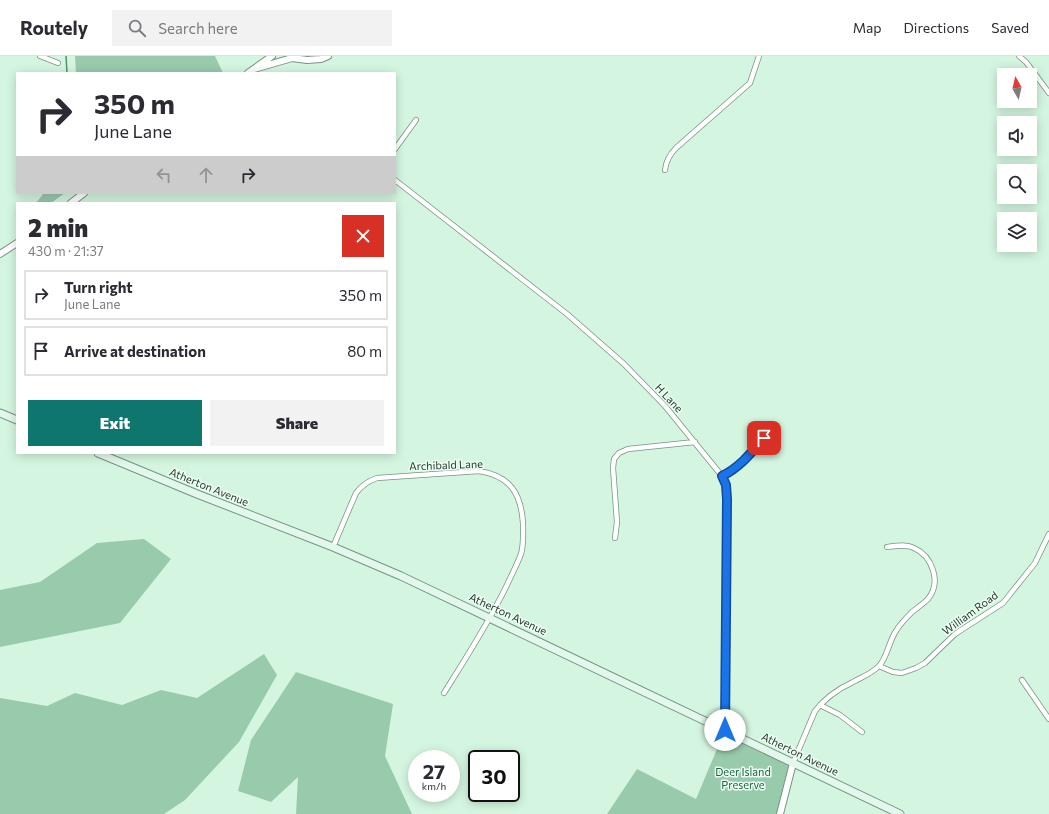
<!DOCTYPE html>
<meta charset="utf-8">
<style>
:root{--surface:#fff;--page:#f2f2f3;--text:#2b2b33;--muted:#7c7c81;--line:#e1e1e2;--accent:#0f766e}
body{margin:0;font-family:Commissioner,sans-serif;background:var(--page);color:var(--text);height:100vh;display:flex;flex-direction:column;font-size:15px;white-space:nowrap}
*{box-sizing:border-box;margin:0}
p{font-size:13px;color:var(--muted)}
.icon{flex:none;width:22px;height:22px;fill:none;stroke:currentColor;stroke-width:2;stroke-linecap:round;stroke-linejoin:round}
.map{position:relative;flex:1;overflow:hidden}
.panel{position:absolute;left:16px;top:146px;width:380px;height:252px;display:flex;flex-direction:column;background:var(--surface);border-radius:0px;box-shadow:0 2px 10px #0003}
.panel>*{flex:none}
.banner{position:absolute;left:16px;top:16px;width:380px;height:122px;border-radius:0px;box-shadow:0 2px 10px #0003;background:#fff;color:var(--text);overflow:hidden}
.needle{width:26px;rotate:352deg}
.tools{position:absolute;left:997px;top:12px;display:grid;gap:8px}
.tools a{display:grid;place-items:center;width:40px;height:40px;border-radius:0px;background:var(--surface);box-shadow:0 2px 10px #0003;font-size:20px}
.speed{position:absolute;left:408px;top:694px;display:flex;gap:8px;font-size:20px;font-weight:700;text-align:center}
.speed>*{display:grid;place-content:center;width:52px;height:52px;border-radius:50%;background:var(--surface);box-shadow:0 2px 10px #0003;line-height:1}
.speed small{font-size:10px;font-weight:400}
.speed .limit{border:2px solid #111;border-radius:6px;background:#fff;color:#111}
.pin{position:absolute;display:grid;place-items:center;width:34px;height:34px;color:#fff;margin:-17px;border-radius:8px;box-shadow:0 2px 6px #0006}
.me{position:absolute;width:44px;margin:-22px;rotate:0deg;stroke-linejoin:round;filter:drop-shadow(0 0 3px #0008)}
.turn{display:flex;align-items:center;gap:14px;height:84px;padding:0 12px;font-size:18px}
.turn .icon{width:52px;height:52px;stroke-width:2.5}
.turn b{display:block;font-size:28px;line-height:34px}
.lanes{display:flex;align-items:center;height:38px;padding:0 12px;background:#0003;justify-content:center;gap:20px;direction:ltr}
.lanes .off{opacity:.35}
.round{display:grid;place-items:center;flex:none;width:42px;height:42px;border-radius:0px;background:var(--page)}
.head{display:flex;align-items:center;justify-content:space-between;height:68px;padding:0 12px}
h1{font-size:24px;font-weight:800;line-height:30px}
.primary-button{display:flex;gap:8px;margin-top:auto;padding:8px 12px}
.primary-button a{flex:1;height:46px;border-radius:0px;background:var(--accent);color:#fff;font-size:16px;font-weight:800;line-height:46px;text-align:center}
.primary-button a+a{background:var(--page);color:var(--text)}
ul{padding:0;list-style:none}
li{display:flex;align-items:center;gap:12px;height:50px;margin:0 8px 6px;padding:0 4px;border:2px solid var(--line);border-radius:0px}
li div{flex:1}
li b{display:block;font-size:15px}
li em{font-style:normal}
header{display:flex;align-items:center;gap:24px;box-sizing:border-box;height:56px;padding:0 20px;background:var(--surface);border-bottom:1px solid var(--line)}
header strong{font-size:19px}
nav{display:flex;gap:22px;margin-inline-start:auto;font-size:14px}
.search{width:280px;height:36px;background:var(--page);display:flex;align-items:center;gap:10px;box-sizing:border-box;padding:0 14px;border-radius:0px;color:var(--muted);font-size:15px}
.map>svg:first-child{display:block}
</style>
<header>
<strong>Routely</strong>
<div class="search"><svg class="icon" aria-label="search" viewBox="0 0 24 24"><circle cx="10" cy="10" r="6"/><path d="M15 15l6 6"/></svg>Search here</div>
<nav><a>Map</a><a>Directions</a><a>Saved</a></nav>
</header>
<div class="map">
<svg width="1049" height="758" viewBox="0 0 1049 758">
<rect width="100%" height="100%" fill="#d4f6e0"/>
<path fill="#98caac" d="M75 0H215L223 17H76Z
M44 137H65L51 147H36Z
M144 483 171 503 120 567 0 591V534L40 526 97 487Z
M264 598 277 619 239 686 185 744 164 758H0V642L47 650 75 637 122 649 161 634 197 642Z
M296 616 393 648 385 700 412 758H296L298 721 271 746 238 735 251 684Z
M725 674 793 707 780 758H607L637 713 696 743Z"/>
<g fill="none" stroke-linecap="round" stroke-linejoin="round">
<path stroke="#50916c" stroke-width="1.5" d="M66 0 67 17"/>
<g stroke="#759481" stroke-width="6">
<path id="minor" d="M40 0 58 7
M1019 0 1026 6 1049 37
M395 93 416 64
M665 114C666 105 669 99 676 92L750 27 759 0
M395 124 567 258 624 308 665 350 722 420 726 429 727 443 725 674
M722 420C740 411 752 397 764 381
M615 482 617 466 613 412 614 403 619 397 628 393 695 386
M333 491 356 437C362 429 368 425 377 422L479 415C510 420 521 437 523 467 523 477 524 488 521 498 517 509 511 520 506 531 488 568 466 602 444 637
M879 610 893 616 902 617 916 612 925 607 955 578 1003 547 1035 507 1049 478
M1022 624 1049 663
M820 649 840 659 862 676
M793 707 815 655C825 642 838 633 853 626 862 621 871 618 879 610 887 602 889 585 896 575 900 568 906 562 912 556 917 552 923 548 928 543 942 526 932 500 914 492 906 488 896 490 887 491"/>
</g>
<g stroke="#759481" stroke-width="8">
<path id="tertiary" d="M254 13 292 2 307 4 321 3 328 0
M248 17 272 0
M71 147 84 137
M0 198 17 187
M780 758 793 707"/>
</g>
<g stroke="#759481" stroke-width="9">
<path id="secondary" d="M0 357 17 364
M98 397 197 438 333 491 401 520 900 758"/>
</g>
<use href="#minor" stroke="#fff" stroke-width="4.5"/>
<use href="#tertiary" stroke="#fff" stroke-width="6"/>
<use href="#secondary" stroke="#e3f8ec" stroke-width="7"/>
</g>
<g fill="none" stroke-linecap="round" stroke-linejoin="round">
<g stroke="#114b97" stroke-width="10">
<path id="route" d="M725 674 727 443 726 429 722 420C740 411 751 397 764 382"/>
</g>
<use href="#route" stroke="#1a73e8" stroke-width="7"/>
</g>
<g text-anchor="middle" stroke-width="3" stroke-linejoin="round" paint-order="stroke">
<g font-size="11" fill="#29362e" stroke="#ebfff2">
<text transform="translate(669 342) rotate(47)" y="4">H Lane</text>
<text transform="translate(446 409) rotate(-2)" y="4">Archibald Lane</text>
<text transform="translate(209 431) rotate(22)" y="4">Atherton Avenue</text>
<text transform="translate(970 557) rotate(-36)" y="4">William Road</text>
<text transform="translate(508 558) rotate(25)" y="4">Atherton Avenue</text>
<text transform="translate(800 698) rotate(26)" y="4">Atherton Avenue</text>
</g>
<g font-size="11" fill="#226241" stroke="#ebfff2">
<text x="743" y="720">Deer Island<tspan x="743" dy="13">Preserve</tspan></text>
</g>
</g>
</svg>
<div class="tools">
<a><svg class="needle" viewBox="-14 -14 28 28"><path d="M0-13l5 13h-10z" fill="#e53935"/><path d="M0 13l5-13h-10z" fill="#7c7c81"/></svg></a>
<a><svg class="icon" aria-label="sound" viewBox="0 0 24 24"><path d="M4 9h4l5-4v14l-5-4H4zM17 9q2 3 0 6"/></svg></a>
<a><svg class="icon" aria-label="search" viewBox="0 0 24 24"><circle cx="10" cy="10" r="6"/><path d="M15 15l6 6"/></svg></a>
<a><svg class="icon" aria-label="layers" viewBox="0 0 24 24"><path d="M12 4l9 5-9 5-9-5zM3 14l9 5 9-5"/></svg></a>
</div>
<div class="speed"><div>27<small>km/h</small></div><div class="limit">30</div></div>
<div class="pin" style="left:764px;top:382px;background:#d93025"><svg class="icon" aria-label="arrive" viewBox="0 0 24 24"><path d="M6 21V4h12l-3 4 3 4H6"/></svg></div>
<svg class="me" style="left:725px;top:674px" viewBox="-20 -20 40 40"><circle r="19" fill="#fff"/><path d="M0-13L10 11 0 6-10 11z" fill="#1a73e8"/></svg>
<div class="banner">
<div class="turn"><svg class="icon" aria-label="right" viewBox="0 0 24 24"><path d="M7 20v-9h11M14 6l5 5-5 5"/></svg><div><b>350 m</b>June Lane</div></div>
<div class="lanes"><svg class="icon off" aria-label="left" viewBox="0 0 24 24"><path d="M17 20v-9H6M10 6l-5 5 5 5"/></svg><svg class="icon off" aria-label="ahead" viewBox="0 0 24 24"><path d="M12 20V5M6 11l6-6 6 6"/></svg><svg class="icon" aria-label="right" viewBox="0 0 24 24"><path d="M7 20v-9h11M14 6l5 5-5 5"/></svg></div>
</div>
<section class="panel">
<div class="head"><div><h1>2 min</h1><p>430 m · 21:37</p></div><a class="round" style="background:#d93025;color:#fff"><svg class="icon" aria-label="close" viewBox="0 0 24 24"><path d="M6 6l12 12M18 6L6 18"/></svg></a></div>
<ul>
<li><svg class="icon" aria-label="right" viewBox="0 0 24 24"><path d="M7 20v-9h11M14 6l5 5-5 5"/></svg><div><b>Turn right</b><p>June Lane</p></div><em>350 m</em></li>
<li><svg class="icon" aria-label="arrive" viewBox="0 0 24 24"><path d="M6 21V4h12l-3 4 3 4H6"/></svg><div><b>Arrive at destination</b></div><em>80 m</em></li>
</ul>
<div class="primary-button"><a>Exit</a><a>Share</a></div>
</section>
</div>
